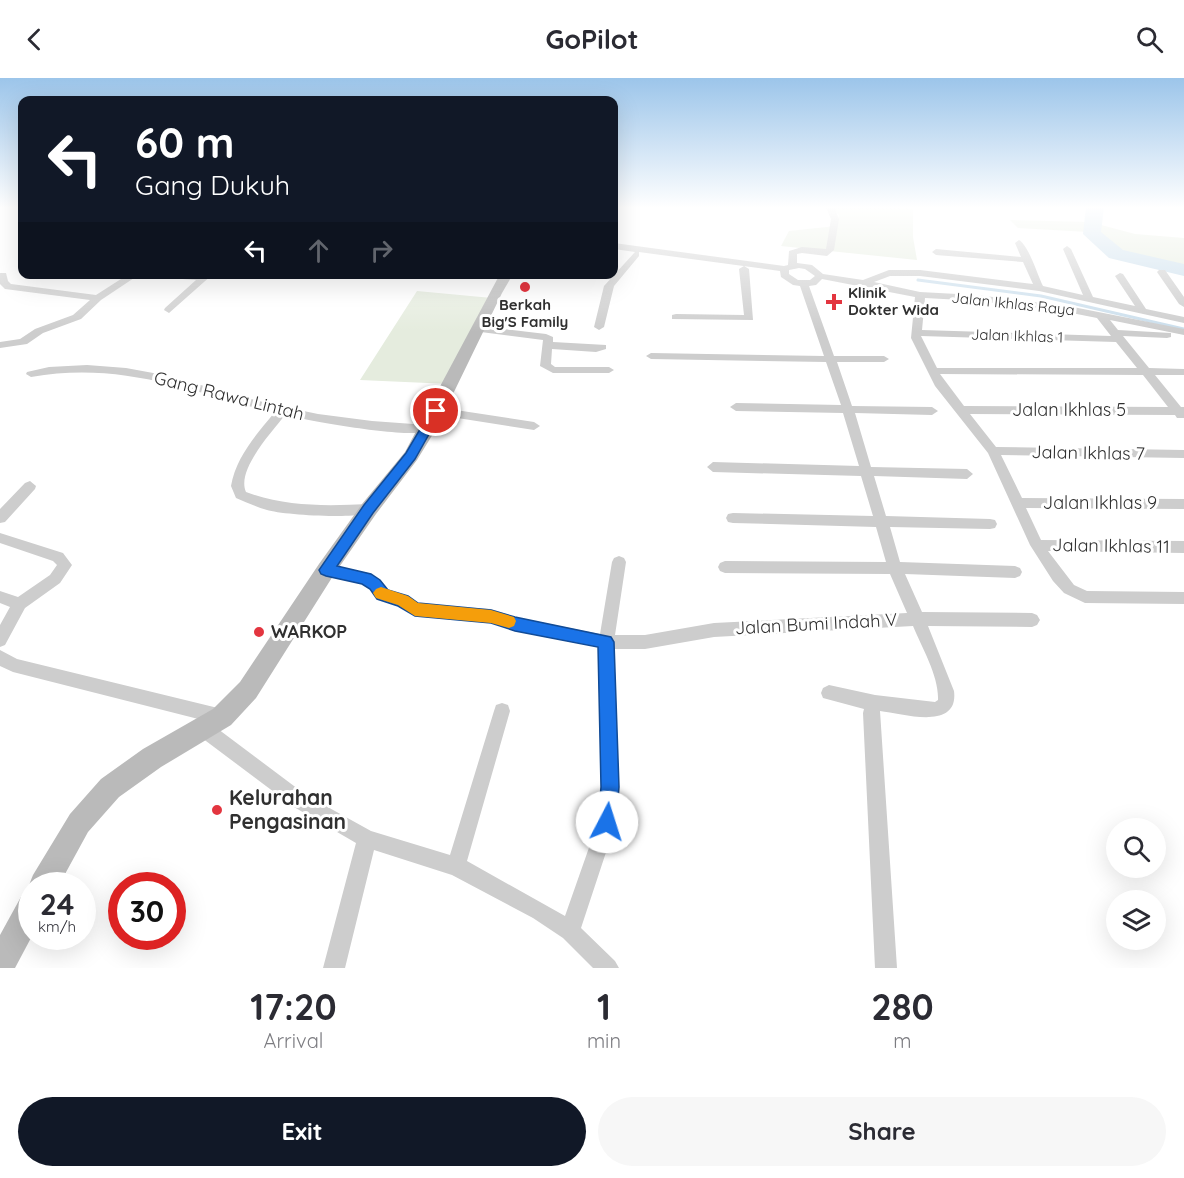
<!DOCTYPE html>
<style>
:root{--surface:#fff;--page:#f7f7f7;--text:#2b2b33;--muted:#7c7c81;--accent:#111827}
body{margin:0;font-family:Quicksand,sans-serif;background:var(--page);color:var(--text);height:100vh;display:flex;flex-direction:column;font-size:22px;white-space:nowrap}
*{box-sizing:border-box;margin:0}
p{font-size:20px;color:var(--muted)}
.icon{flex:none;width:33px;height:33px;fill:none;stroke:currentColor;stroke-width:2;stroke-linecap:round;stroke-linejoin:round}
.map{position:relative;height:890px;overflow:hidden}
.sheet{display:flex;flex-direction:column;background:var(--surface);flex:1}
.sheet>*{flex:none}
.hud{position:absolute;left:18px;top:18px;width:600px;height:183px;border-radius:12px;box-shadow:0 6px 24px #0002;background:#111827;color:#fff;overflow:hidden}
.tools{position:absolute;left:1106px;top:740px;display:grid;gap:12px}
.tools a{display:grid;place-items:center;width:60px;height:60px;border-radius:50%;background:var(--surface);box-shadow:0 6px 24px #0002;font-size:30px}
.speed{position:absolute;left:18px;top:794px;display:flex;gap:12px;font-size:30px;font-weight:700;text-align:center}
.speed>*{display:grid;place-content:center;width:78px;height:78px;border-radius:50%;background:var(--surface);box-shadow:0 6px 24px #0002;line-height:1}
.speed small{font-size:15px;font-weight:400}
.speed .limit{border:9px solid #d22;background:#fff;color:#111}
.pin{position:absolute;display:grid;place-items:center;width:51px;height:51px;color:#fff;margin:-26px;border:3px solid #fff;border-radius:50%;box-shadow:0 2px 6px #0007}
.me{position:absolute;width:66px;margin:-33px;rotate:5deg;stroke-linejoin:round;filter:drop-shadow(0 0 4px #0008)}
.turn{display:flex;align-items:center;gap:21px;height:126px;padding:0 18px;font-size:27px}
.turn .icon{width:78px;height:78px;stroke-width:2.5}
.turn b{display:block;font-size:42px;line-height:51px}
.lanes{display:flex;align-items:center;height:57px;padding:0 18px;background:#0003;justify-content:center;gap:30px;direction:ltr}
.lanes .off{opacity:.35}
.eta{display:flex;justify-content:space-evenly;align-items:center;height:102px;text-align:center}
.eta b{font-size:36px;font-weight:700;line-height:42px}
.action{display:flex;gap:12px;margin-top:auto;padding:12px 18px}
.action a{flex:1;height:69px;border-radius:36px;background:var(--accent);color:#fff;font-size:24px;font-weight:700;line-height:69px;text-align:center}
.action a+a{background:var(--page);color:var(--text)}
header{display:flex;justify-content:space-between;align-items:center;height:78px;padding:0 18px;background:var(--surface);font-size:27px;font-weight:700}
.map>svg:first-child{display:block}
</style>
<header><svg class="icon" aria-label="back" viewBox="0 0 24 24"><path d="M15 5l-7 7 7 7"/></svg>GoPilot<svg class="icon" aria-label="search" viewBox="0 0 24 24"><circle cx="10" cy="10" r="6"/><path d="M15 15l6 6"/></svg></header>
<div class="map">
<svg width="1184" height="890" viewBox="0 0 1184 890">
<rect width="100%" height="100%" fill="#fff"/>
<path fill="#e5ecde" d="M830 129 913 131V159L917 182 781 168 789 153 836 148 839 137Z
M1010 142 1090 144 1135 156 1184 160V192L1138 181 1103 169 1088 154 1018 150Z
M417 213 492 220 450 306 360 302Z"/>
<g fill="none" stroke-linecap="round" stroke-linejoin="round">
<path stroke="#cadeec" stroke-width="3" d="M918 202 1041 218 1184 251"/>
<path fill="#cadeec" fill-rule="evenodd" d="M1086 129H1104L1101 154 1123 172 1184 186V198L1109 180 1083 156Z"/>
<path fill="#cdcdcd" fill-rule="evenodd" d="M826 129H834L839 141 834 172 827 178 802 175 797 176V185L812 187 823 196 863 202 889 192H920L1033 206 1023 184 936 177 932 174 936 171 1021 179 1015 165 1019 162C1029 168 1037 196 1043 208L1083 217 1063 171 1067 168 1071 171 1093 219 1135 228 1115 198 1120 195 1123 196 1146 231 1184 239V245L1039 213 920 198H890L874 204 920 214 976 217 1068 228 1184 251V257L1110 242 1118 252 1171 255V259L1167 260 1123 258 1149 290 1184 291V297H1155L1181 329H1184V340H1177L1175 337 970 336 996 369 1184 372V380L1001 377 1022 420 1184 421V431L1026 430 1041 462 1184 463V475L1048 473 1074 507 1087 513 1184 514V526L1085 525 1064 515 1053 503 1030 467 988 375 935 308 911 260 915 219 822 201 816 207 809 208 834 278H884L889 281 884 284H837L852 328 932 329 938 333 932 337 855 335 871 389 967 391 973 396 967 401 874 398 886 438 990 441 995 442 997 446 995 450 990 451 890 449 900 484 1015 488 1020 490 1022 494 1020 498 1015 500 905 496 922 534 1032 535 1037 537 1040 542 1037 547 1032 549 928 548 954 613C959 653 904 636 880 633L897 890H875L863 635 864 631 823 620 821 615 823 610 829 607 875 617 935 624 938 622C939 598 922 570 913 548L714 559 645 571H614L619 709 616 744 581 850 615 883 619 890H593L563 860 533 840 452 797 374 772 345 890H323L356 765 294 729 198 657 196 651 198 645 204 643 210 645 306 717 371 753 450 777 494 633 496 627 502 625 508 627 510 633 467 783 565 838 598 744 601 709 598 569 515 553 491 545 415 538 398 528 378 521 370 510 360 504 321 496 319 492 321 488 326 486 368 495 380 502 388 512 408 519 418 526 491 531 515 539 600 556 612 484 614 480 619 478 624 480 626 484 615 557H645L714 545 907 535 890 496 725 495 720 493 718 489 720 485 725 483 886 484 876 449 733 445 728 444 726 440 728 436 733 435 873 438 861 398 713 394 707 389 713 384 859 388 843 335 736 333 730 329 736 325 841 327 826 284 651 281 646 278 651 275 824 278 800 208 793 207 781 199 780 193 639 174V178L614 208 604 249 599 252 594 249 604 208 635 174 614 171V165L784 188 788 187 789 173 802 169 826 171 831 141ZM799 190 805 191 815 198 810 202H798L789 196V192ZM925 220C982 223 1040 228 1097 240L1111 258 922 252ZM921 258 1116 264 1137 290H937ZM940 296 1143 297 1168 329 964 328Z
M744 188 749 191 753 242 672 241V237L676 236 744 237 739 191Z
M1159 192H1165L1184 219V229L1179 226 1157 194Z
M0 195H6L8 203 11 206 96 217 121 201 105 200 101 196H140L101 222 81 241 43 255 27 266 0 270V264L20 261 35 251 73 237 90 222 5 211 0 206Z
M151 196H213L169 235 164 232 165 230 196 202 155 199Z
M477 248 546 256 553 259V264L606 267V271L596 274 552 271 551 286 555 289H609L614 292 609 295H553L540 288 543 262 473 253 472 251Z
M87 287 126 290 164 297 270 326 318 336 372 343 427 347 433 351C421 364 306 342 285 337 272 354 236 392 246 414 285 429 327 428 369 426L376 431C368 443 283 437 267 432 256 429 246 424 236 420L231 408C236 379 256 357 274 335 190 313 121 283 31 299L26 296 27 294 49 289Z
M436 329 534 344 540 348 534 352 432 336 430 333Z
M30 403 36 408 35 411 5 444 0 445V431L25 405Z
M0 455 63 475 72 487 60 505 25 530 5 567 0 569V547L10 529 0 525V513L18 519 50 497 57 487 53 483 0 465Z
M0 572 17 581 222 631 228 633 230 639 228 645 222 647 13 594 0 588Z"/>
<path fill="#bababa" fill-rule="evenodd" d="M500 196H513L502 215 436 351 417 382 376 436 333 498 256 620 231 647 161 689 119 719 88 754 59 807H32V858L15 890H0V857L22 817 31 813 29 807 33 797 70 736 101 701 143 671 213 631 240 604 319 486 362 426 405 374Z"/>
</g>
<linearGradient id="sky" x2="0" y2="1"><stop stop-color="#9cc5ea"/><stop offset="0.51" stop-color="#fff"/><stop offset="1" stop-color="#fff" stop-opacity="0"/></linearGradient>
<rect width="1184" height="254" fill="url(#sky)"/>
<path fill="#1a73e8" stroke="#114b97" stroke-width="1.5" d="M436 330 442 333 415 381 373 435 337 488 371 496 380 502 388 512 408 518 418 525 491 532 515 539 611 559 614 564 619 709 616 744 614 751 607 754 600 751 598 744 601 709 598 569 515 553 491 545 415 538 398 528 377 521 370 511 362 506 326 498 321 496 319 492 364 427 406 375 432 331Z"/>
<path fill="#f59e0b" d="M381 509 408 518 418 525 491 532 514 539 516 543 514 548 509 550 491 545 415 538 398 527 376 520 373 515 376 511Z"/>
<g fill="#e3353f" stroke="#fff" stroke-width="2">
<circle cx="525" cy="209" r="6"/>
<path d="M831 215h6v6h6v6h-6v6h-6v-6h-6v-6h6z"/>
<circle cx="259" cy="554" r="6"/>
<circle cx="217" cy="732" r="6"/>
</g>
<g text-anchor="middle" stroke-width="6" stroke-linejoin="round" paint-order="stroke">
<g font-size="15" font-weight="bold" fill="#303030" stroke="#fff" text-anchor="start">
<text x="848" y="220">Klinik<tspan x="848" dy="17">Dokter Wida</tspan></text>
<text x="525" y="232" text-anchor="middle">Berkah<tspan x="525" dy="17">Big'S Family</tspan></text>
</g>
<g font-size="15" fill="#303030" stroke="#fff">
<text transform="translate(1013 226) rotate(6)" y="5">Jalan Ikhlas Raya</text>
<text transform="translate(1017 258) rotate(2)" y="5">Jalan Ikhlas 1</text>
</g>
<g font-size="18" fill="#303030" stroke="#fff">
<text transform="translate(229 318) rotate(14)" y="6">Gang Rawa Lintah</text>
<text x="1069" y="338">Jalan Ikhlas 5</text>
<text transform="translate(1088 375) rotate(1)" y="6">Jalan Ikhlas 7</text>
<text x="1100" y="431">Jalan Ikhlas 9</text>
<text transform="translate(1111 468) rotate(1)" y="6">Jalan Ikhlas 11</text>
<text transform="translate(816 546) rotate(-3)" y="6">Jalan Bumi Indah V</text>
</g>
<g font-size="18" font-weight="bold" fill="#303030" stroke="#fff" text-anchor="start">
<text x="271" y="560">WARKOP</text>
</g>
<g font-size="21" font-weight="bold" fill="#303030" stroke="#fff" text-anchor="start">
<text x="229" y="727">Kelurahan<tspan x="229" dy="24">Pengasinan</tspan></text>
</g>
</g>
</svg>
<div class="tools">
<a><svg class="icon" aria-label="search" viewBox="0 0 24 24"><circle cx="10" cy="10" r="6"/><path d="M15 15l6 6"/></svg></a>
<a><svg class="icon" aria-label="layers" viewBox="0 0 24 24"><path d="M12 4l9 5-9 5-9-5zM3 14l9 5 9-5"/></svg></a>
</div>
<div class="speed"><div>24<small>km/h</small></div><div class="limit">30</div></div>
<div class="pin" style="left:436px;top:333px;background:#d93025"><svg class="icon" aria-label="arrive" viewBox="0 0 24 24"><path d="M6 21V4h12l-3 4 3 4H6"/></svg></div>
<svg class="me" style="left:607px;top:744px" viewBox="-20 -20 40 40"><circle r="19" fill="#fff"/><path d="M0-13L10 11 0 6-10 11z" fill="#1a73e8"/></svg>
<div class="hud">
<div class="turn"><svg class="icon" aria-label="left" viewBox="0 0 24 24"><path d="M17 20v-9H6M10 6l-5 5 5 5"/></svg><div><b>60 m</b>Gang Dukuh</div></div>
<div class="lanes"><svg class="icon" aria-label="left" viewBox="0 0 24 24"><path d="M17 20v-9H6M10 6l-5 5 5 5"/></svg><svg class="icon off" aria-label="ahead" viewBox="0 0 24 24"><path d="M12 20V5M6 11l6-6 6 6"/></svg><svg class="icon off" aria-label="right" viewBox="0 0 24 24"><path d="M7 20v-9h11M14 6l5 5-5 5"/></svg></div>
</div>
</div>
<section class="sheet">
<div class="eta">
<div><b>17:20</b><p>Arrival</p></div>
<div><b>1</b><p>min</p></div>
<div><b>280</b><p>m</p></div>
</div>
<div class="action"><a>Exit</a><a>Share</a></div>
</section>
